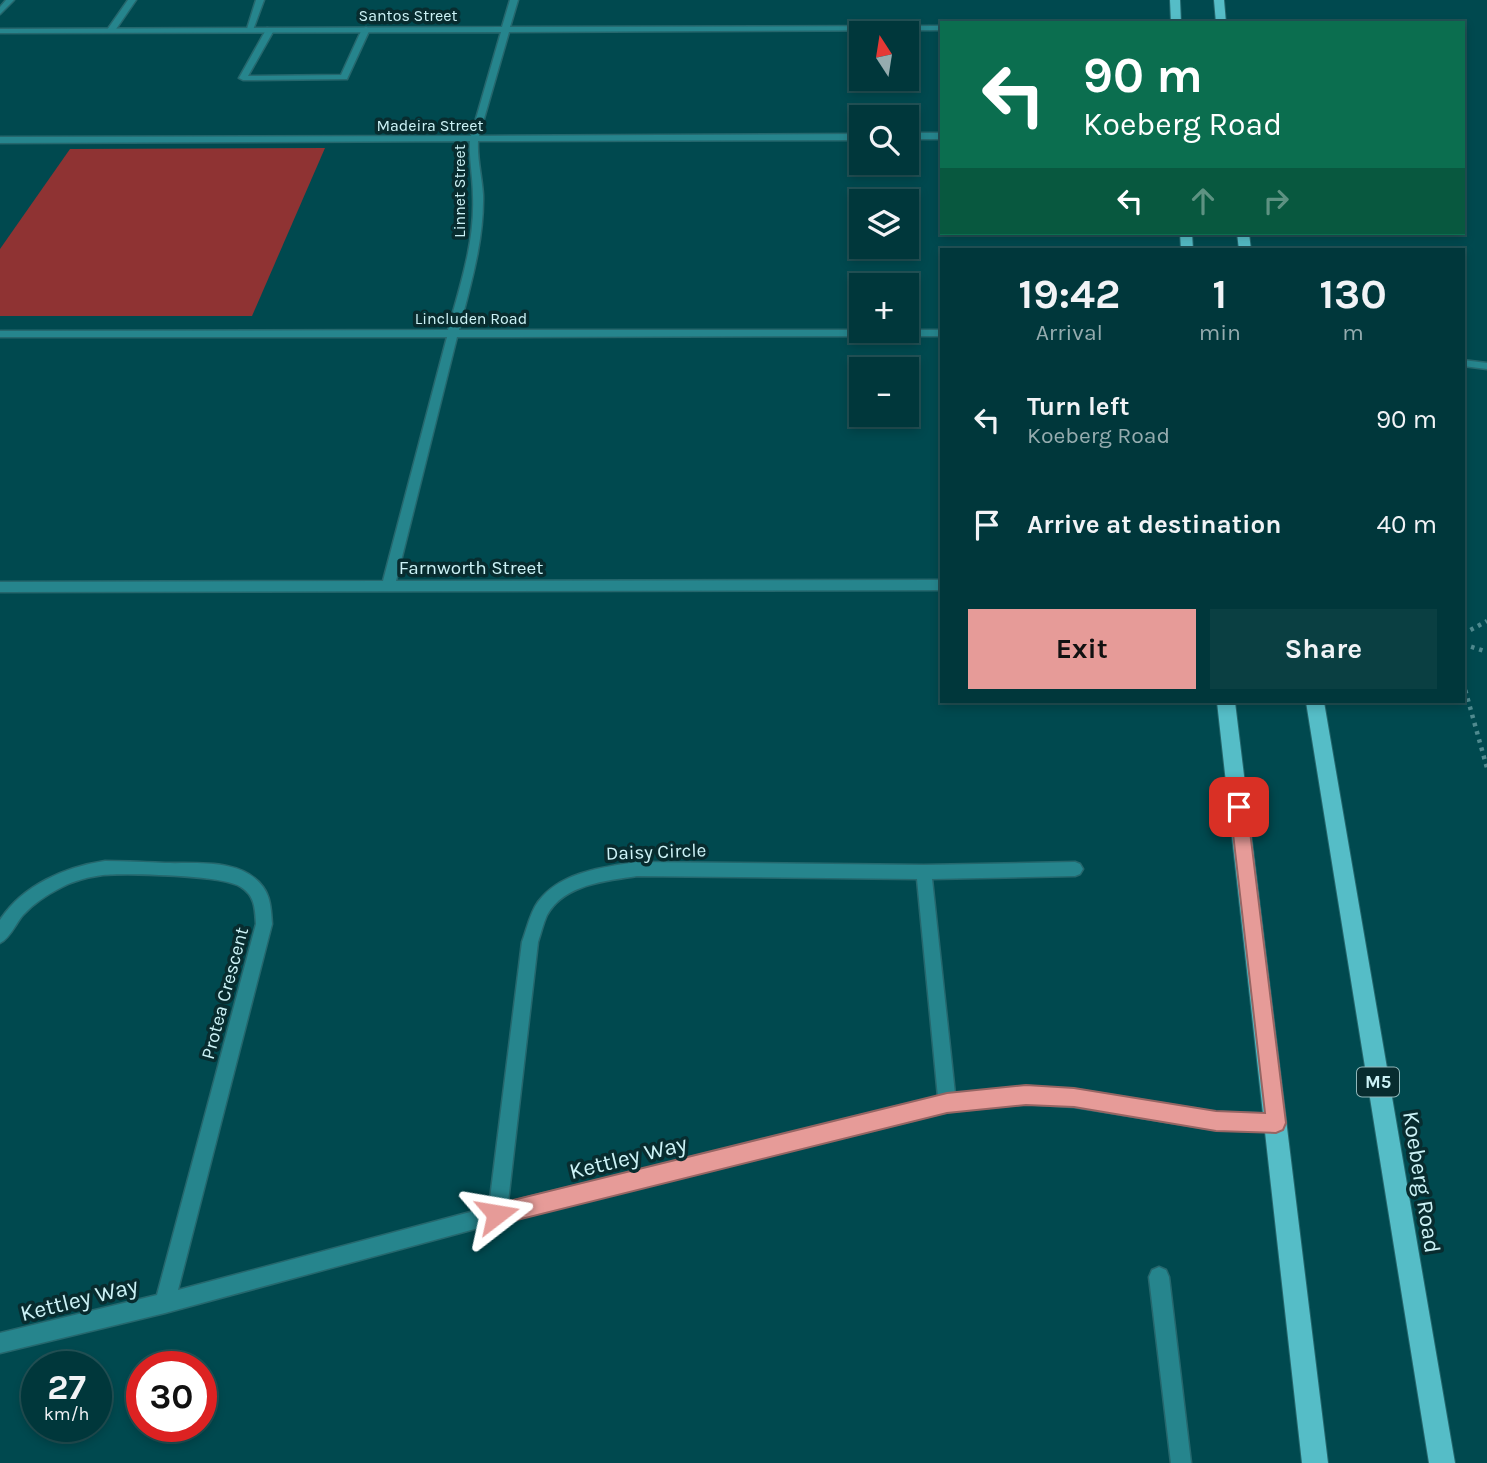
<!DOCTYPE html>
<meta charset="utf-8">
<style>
:root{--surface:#00373b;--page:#0a3f42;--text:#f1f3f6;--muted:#95acaf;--line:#225155;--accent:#e69b98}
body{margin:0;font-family:Karla,sans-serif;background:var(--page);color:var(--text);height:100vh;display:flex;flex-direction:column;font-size:26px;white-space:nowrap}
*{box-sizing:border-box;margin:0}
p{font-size:23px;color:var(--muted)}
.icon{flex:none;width:38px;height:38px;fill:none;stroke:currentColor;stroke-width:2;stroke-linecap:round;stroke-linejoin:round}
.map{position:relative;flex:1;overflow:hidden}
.drawer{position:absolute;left:940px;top:248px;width:525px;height:455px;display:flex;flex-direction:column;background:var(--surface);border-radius:0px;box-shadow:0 4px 10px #0003,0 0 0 2px var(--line)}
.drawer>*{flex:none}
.top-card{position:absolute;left:940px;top:21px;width:525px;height:214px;border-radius:0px;box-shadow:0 4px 10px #0003,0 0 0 2px var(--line);background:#0b6e4f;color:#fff;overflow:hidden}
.needle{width:46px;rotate:348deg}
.tools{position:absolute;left:849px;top:21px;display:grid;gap:14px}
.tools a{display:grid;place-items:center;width:70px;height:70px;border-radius:0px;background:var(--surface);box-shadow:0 4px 10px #0003,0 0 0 2px var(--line);font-size:35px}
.speed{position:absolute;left:21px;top:1351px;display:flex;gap:14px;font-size:35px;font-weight:700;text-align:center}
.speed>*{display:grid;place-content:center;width:91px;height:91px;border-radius:50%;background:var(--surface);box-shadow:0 4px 10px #0003,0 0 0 2px var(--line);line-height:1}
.speed small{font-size:18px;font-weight:400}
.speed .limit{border:10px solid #d22;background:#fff;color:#111}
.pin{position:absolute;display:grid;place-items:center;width:60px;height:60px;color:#fff;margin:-30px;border-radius:14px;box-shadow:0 4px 10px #0006}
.me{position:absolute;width:77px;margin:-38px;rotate:76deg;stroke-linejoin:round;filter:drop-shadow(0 0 5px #0008)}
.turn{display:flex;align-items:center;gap:24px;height:147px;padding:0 28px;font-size:32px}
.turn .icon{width:91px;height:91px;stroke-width:2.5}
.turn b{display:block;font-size:49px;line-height:60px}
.lanes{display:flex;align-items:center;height:66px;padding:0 28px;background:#0003;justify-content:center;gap:35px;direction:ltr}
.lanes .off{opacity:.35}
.eta{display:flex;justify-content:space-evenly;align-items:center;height:119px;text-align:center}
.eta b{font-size:42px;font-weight:700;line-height:49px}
.cta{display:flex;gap:14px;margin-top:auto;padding:14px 28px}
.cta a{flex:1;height:80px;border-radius:0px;background:var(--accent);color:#111;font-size:28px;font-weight:700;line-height:80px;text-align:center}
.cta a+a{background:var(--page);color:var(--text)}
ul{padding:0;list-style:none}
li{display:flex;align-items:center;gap:21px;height:105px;padding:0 28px}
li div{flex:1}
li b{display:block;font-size:26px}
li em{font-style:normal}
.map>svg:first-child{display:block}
</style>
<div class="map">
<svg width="1487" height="1463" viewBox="0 0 1487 1463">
<rect width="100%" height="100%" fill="#00494f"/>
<path fill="#8f3333" d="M325 148 252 316H0V249L70 149Z"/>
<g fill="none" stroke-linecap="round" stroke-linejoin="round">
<g stroke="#25676d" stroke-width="3">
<path id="lane" d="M6 0H14L0 14V7Z
M128 0H136L114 32H108L107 30Z
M256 0H264L253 30 246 32Z
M366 27 370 29 347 79 243 80 239 78 267 28 274 30 248 76 341 75 362 29Z
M1159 1267 1166 1270 1169 1277 1191 1463H1171L1149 1277 1152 1270Z"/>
</g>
<g stroke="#25676d" stroke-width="3">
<path id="street" d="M510 0H518L510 27 942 26V30L509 32 479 136 861 134V140L478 141C477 160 482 177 483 195 484 242 470 286 459 330H942V336L457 337 396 581 942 580V590L0 592V582L383 581 447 337H0V331L448 330C460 286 475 242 473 196 473 177 469 160 470 141L0 143V137L471 136 501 32 0 33V29L502 27Z
M906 133H942V139H906Z
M1463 360 1487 363V369L1463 366Z
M105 861C125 861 145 862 165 863 196 864 242 858 263 887 271 898 271 911 272 924L178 1290 489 1207 522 942C527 929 530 913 538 902 560 872 603 867 637 862L924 865 1075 862 1080 864 1083 869 1080 874 1075 876 932 879 955 1094 1026 1086 1074 1089 1216 1112 1276 1114 1282 1117 1285 1123 1282 1129 1276 1132 1216 1130 1074 1107 1026 1104 947 1112 497 1223 165 1313 0 1353V1333L157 1295 256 924C255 908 255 896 241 887 224 875 127 873 103 875 89 877 75 880 62 887 48 894 34 903 23 915 16 923 10 938 0 943V920C23 885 65 867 105 861ZM637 876 917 879 938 1097 508 1202 538 942C541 933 543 924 547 915 564 884 606 881 637 876Z"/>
</g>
<g stroke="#25676d" stroke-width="2">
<path id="primary" d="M1170 0H1180L1181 23H1171Z
M1214 0H1224L1226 23H1216Z
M1180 233H1192L1193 250H1181Z
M1237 233H1249L1251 250H1239Z
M1217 702H1235L1328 1463H1302Z
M1306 702H1324L1455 1463H1429Z"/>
</g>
<path stroke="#4f8a8f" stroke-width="4.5" stroke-dasharray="3.5 5" stroke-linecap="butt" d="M1463 634 1487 621
M1463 644 1487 652
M1463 682 1487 768"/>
<use href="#lane" fill="#26858d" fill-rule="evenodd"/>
<use href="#street" fill="#26858d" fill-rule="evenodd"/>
<use href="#primary" fill="#55bdc7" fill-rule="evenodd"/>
</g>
<path fill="#e69b98" stroke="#966563" stroke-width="2" d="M1239 800 1245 802 1247 807 1286 1123 1283 1130 1276 1133 1216 1131 1074 1107 1026 1105 947 1113 497 1225 490 1222 487 1214 490 1207 497 1204 947 1093 1026 1085 1074 1088 1216 1111 1265 1113 1230 807 1233 802Z"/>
<g text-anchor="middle" stroke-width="7" stroke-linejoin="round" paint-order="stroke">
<g font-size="16" fill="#ccf2f6" stroke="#082c2f">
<text x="408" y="21">Santos Street</text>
<text x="430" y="131">Madeira Street</text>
<text transform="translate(459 191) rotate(-90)" y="6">Linnet Street</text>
<text x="471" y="324">Lincluden Road</text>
</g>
<rect fill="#082c2f" stroke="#91b7ba" stroke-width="2" x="1357" y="1067.5" width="42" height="29" rx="5"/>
<g font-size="18" font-weight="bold" fill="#ccf2f6">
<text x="1378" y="1088">M5</text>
</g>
<g font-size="19" fill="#ccf2f6" stroke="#082c2f">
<text x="471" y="574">Farnworth Street</text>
<text transform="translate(656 851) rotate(-2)" y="7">Daisy Circle</text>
<text transform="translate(224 993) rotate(-75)" y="7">Protea Crescent</text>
</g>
<g font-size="23" fill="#ccf2f6" stroke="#082c2f">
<text transform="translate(628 1157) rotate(-14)" y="8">Kettley Way</text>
<text transform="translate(1422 1182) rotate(81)" y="8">Koeberg Road</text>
<text transform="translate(79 1299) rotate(-14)" y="8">Kettley Way</text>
</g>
</g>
</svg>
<div class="tools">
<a><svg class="needle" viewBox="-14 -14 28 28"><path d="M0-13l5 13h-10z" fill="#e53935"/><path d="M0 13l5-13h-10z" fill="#95acaf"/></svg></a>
<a><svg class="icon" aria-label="search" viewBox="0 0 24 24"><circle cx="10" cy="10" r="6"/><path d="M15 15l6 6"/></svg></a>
<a><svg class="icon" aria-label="layers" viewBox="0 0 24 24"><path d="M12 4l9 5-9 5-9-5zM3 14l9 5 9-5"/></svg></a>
<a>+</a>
<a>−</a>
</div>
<div class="speed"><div>27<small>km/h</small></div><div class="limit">30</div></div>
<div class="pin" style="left:1239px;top:807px;background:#d93025"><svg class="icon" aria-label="arrive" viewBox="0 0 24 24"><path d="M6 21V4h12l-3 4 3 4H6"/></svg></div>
<svg class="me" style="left:497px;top:1214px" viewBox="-20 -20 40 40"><path d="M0-17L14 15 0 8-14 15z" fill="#e69b98" stroke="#fff" stroke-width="4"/></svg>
<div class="top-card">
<div class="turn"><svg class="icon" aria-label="left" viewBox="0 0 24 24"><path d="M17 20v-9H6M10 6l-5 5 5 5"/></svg><div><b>90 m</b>Koeberg Road</div></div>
<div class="lanes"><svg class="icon" aria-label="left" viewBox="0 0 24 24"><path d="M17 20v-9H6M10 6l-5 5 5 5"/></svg><svg class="icon off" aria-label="ahead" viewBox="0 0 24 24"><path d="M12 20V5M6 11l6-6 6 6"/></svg><svg class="icon off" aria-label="right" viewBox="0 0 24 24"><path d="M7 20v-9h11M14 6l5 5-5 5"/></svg></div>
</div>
<section class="drawer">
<div class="eta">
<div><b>19:42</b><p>Arrival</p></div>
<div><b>1</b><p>min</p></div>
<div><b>130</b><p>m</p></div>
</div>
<ul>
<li><svg class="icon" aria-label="left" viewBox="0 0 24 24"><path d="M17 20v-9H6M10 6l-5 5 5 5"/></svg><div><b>Turn left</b><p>Koeberg Road</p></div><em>90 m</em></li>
<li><svg class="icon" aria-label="arrive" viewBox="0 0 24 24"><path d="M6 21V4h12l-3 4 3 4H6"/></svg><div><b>Arrive at destination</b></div><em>40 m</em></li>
</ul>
<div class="cta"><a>Exit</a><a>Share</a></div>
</section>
</div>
